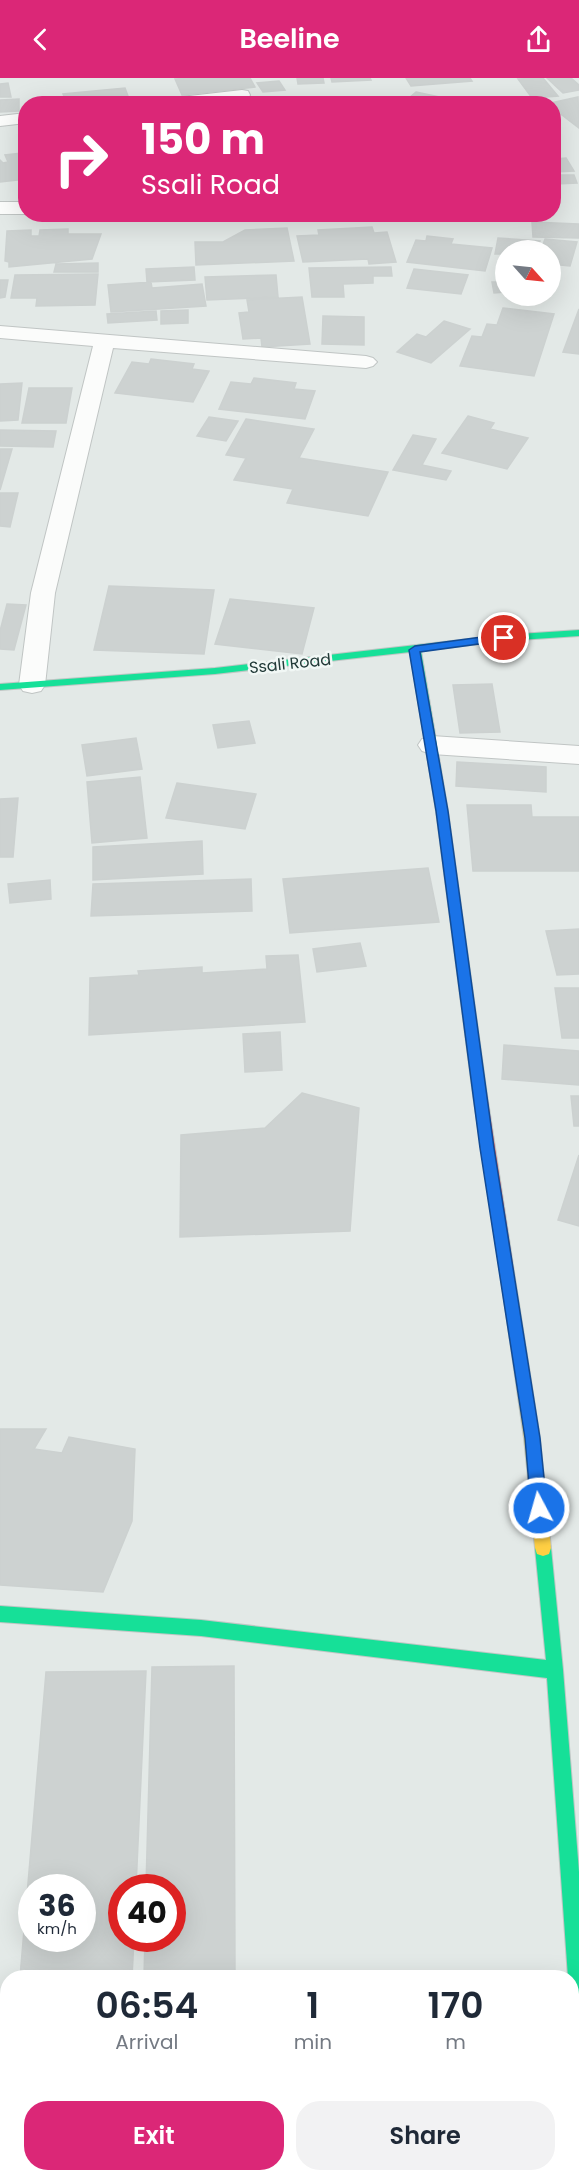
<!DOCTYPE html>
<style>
:root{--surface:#fff;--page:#f2f2f3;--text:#1f2937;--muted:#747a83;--accent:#db2777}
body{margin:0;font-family:Poppins,sans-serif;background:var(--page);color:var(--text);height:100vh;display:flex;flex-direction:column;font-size:22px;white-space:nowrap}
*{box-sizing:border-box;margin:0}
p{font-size:20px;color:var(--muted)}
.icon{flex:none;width:33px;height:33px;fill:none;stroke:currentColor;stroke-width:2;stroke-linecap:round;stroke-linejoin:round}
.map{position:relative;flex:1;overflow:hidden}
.drawer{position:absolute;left:0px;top:1892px;width:579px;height:212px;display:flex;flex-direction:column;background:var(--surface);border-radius:24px 24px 0 0;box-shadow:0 6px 24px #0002}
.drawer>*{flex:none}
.top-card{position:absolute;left:18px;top:18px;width:543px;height:126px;border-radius:24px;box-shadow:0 6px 24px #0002;background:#db2777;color:#fff;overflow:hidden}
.needle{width:39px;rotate:117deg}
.tools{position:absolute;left:495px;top:162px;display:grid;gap:12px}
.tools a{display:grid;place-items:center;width:66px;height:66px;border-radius:50%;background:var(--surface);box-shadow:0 6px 24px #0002;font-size:30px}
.speed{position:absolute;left:18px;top:1796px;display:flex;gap:12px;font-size:30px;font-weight:700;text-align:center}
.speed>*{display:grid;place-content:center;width:78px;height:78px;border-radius:50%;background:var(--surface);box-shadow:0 6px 24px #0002;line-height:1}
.speed small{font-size:15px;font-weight:400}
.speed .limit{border:9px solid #d22;background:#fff;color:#111}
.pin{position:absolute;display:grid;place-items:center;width:51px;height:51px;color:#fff;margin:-26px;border:3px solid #fff;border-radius:50%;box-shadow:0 2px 6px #0007}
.me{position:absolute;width:66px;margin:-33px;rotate:354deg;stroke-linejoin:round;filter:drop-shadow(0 0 4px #0008)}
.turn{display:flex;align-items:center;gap:21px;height:126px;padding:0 24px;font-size:27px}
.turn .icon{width:78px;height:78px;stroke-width:2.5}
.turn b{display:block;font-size:42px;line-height:51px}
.eta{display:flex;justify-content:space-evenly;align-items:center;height:102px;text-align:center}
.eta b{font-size:36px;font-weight:600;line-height:42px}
.action{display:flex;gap:12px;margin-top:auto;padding:12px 24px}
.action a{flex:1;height:69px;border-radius:24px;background:var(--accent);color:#fff;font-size:24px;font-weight:600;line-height:69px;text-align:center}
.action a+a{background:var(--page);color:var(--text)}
header{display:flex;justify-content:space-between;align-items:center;height:78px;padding:0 24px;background:var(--accent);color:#fff;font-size:27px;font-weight:600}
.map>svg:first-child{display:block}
</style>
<header><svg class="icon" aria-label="back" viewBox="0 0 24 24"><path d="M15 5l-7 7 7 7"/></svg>Beeline<svg class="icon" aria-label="share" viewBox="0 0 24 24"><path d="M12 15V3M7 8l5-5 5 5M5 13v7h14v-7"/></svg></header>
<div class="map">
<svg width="579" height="2102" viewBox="0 0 579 2102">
<rect width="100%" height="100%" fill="#e3e9e7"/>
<path fill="#cdd2d1" stroke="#ccd1d0" stroke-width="1.5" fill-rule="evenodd" d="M189 0H250L255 9 182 17 175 1Z
M297 0H323L324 5 298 6Z
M331 0H370L371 2 332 4Z
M406 0H470L472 3 411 8Z
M543 0 558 18 532 20 518 1Z
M547 0H571L579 7V12L563 15Z
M279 3 285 12 263 14 257 5Z
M8 5 11 19H0V6Z
M125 10 128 18 66 24 63 16Z
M416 14 449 21 444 26 403 25Z
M578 19 579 50 554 31V26H546Z
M19 21V33L0 34V22Z
M22 75 26 85V101L0 104V82L3 85 8 84 5 77Z
M566 80 574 93 554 94V81Z
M554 97H574L577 105 556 106Z
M532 144 579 146V160L533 159Z
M372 149 374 155 387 154 396 184 369 186 368 181 303 184 297 158 319 157 318 152Z
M287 150 294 183 196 187 195 164H223L245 152Z
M68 151V156H101L92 181 9 189V184L5 183 7 153 31 152V158H39L40 152Z
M427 158 453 161 451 166 492 170 485 193 407 184 416 162 426 163Z
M498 160 540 163 538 172H506V176H495Z
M545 161 577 164 570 188 550 186V172H541Z
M98 185V194H54L56 186Z
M194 189 195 202 147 204 146 191Z
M391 189 392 198H373V205L343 206 344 219H312L309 190Z
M414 191 468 197 461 216 407 210Z
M98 196 95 227 36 228 37 220H11L15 197Z
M276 197 278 219 207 222 205 199Z
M0 202H8L5 219 0 220Z
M151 204 152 210 202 206 206 228 111 234 108 207Z
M492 204H506V214L494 215Z
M302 219 310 266 262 269 261 260 243 261 239 235 249 234 247 222Z
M503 230 554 236 534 298 460 288 472 258 482 259 487 246 497 247Z
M579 231V276L563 274Z
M188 232V245L161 246V233Z
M156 233 157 242 108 245 107 236Z
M323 238 364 239V267L322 266Z
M444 243 470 251 431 285 397 274 417 256 426 259Z
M151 281 194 286 192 291 209 293 193 324 115 315 132 284 149 286Z
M254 300 296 305 294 311 315 313 305 341 219 331 231 304 251 306Z
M22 305 18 342 0 343V306Z
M29 310H72L66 345H22Z
M468 338 494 345 490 351 528 360 507 391 442 375Z
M209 339 238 343 226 363 197 358Z
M246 341 314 351 299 380 388 394 368 438 287 425 293 411 234 402 246 380 226 377Z
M0 352 56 353 53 369 0 368Z
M413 357 436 361 422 387 451 393 446 402 393 392Z
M0 371H12L0 412Z
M0 415H18L10 449 0 448Z
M109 508 214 512 204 576 94 572Z
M230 521 314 530 302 576 215 566Z
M7 526 26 527 14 572 0 571V553Z
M492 606 500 654 460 655 453 607Z
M249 643 255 665 218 670 213 647Z
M136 660 142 691 87 698 82 667Z
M457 684 546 689V714L456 708Z
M140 699 147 760 92 765 87 704Z
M177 705 256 716 245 751 166 740Z
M18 720 13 779H0V721Z
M467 727H531L532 739H579V793H473Z
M202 763 203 796 93 802V769Z
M428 790 439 844 290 855 283 801Z
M251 801 252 833 91 838 93 806Z
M50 802 51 821 10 825 8 806Z
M579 851V896L557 897 546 853Z
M360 865 366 888 317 894 313 871Z
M298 877 305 944 89 957 90 900 139 897 138 893 202 889V895L267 891 266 878Z
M555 910H579V960H562Z
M280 954 282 992 245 994 243 956Z
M504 967 579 973V1007L502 1001Z
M302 1015 359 1030 350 1153 180 1159 181 1057 265 1050Z
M571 1018H579V1048H574Z
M579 1077V1148L558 1142Z
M0 1351H46L34 1371 62 1375 69 1359 135 1371 132 1443 103 1514 0 1507Z
M234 1588 235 1899H144L145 1860H172V1809H146L152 1589Z
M146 1593 136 1809H122V1860H134L132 1899H20L46 1594ZM32 1809H82V1860H32Z"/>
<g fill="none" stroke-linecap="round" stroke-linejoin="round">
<g stroke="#c0c5c4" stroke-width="2">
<path id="street" d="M242 12 248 13 250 17 248 21 212 26H155L163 21Z
M26 35V45L0 48V38Z
M0 124H26V136H0Z
M0 248 366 278 373 280 377 284 373 288 366 290 113 270 55 515 45 607 41 613 32 615 23 613 19 607 31 515 93 268 0 260Z
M432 658 579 668V686L432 676 422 673 418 667 422 661Z"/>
</g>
<g stroke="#bfc6c4" stroke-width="2">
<path id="fast" d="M579 552V558L504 563 421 573 448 733 487 1017 485 1021H475L473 1017 436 733 410 574 215 596 0 612V606L215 590 504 557Z
M543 1462 549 1464 551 1470 563 1592 579 1794V1927L572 1923V1899H568L547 1600 201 1558 0 1544V1528L201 1542 546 1582 535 1470 537 1464Z"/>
</g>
<g stroke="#bfc6c4" stroke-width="2">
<path id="slow" d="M507 1188 512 1190 514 1194 540 1360 551 1470 549 1476 543 1478 537 1476 535 1470 524 1360 500 1194 502 1190Z"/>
</g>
<g stroke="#bfc6c4" stroke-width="2">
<path id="jam" d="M480 1012 485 1013 487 1017 514 1194 512 1198 507 1200 502 1198 500 1194 473 1017 475 1013Z"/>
</g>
<use href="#street" fill="#fbfcfb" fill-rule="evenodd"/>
<use href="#fast" fill="#16e098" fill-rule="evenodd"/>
<use href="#slow" fill="#ffcf43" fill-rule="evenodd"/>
<use href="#jam" fill="#f24e42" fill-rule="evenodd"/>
</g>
<path fill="#1a73e8" stroke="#114b97" stroke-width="1.5" d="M504 556 508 557V562L420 574 448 733 494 1070 540 1360 547 1430 545 1435 539 1437 533 1435 531 1430 525 1360 480 1070 436 733 409 572 415 568Z"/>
<g text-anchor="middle" stroke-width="5" stroke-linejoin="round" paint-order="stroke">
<g font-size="16" fill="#223a38" stroke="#f1f7f5">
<text transform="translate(290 585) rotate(-6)" y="6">Ssali Road</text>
</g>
</g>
</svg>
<div class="tools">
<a><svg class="needle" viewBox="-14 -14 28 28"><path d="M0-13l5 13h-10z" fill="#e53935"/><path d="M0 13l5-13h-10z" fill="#747a83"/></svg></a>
</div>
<div class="speed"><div>36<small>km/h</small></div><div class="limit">40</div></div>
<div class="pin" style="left:504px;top:560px;background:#d93025"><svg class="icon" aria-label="arrive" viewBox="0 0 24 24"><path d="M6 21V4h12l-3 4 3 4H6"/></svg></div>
<svg class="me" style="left:539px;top:1430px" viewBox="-20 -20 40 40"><circle r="17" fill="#1a73e8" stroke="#fff" stroke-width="3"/><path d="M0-11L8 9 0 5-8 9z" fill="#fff"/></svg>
<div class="top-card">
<div class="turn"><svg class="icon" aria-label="right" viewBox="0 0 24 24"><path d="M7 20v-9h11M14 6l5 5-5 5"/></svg><div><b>150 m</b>Ssali Road</div></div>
</div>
<section class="drawer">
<div class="eta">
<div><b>06:54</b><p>Arrival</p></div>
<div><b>1</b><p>min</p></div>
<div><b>170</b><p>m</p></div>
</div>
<div class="action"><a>Exit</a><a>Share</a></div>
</section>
</div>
